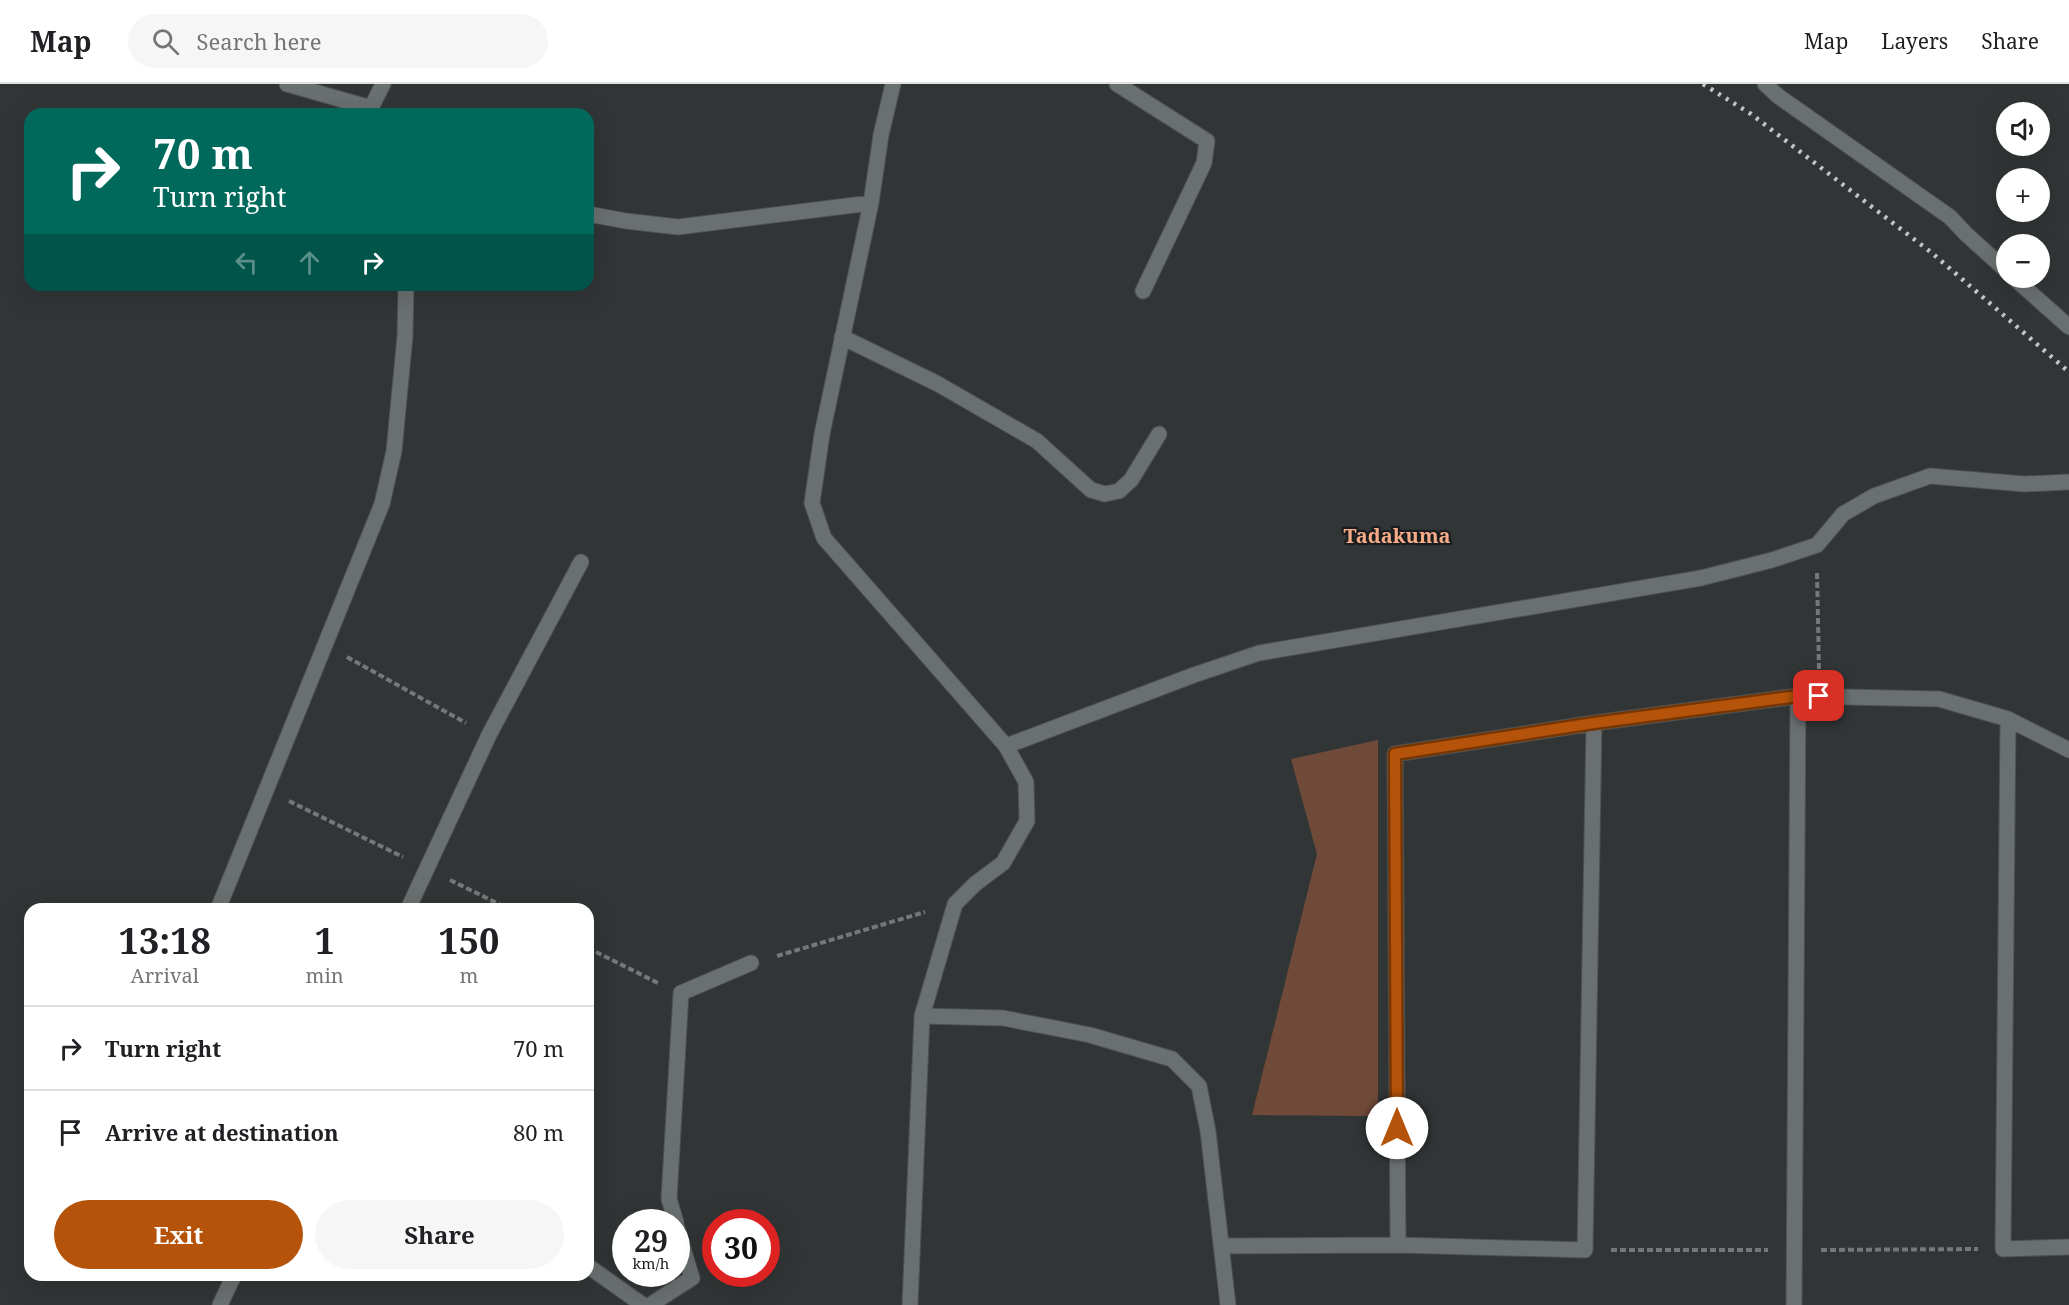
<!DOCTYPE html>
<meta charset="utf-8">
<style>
:root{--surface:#fff;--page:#f6f6f6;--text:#202124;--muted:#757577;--line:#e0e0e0;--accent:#b45309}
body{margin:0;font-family:"Noto Serif",serif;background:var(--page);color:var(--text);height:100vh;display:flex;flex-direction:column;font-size:22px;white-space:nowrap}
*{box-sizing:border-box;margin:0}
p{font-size:20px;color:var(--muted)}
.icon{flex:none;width:33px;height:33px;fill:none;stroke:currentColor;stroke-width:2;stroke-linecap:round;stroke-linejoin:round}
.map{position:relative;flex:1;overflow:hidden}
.drawer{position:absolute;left:24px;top:819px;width:570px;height:378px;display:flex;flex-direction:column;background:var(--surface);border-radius:18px;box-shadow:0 6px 24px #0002}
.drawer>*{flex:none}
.banner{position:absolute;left:24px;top:24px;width:570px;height:183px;border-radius:18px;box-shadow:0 6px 24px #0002;background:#00695c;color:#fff;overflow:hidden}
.controls{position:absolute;left:1996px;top:18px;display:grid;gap:12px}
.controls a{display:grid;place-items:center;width:54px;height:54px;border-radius:50%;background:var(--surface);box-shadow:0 6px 24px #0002;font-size:30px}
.speed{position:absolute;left:612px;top:1125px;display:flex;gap:12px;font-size:30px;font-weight:700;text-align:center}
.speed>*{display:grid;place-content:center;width:78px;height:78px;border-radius:50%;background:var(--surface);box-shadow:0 6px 24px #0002;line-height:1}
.speed small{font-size:15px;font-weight:400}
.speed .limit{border:9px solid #d22;background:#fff;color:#111}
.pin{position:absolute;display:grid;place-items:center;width:51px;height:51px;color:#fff;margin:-26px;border-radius:12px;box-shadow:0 3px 9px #0006}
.me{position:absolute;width:66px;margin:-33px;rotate:0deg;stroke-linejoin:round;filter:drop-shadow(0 0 4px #0008)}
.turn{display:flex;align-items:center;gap:21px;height:126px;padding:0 30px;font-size:27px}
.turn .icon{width:78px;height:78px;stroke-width:2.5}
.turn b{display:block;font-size:42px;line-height:51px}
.lanes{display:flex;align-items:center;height:57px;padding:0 30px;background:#0003;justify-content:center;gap:30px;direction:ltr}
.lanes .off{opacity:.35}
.eta{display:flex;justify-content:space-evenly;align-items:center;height:102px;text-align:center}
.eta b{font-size:36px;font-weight:700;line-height:42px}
.action{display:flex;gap:12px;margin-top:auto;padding:12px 30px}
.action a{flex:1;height:69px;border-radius:36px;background:var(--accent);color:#fff;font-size:24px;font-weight:700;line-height:69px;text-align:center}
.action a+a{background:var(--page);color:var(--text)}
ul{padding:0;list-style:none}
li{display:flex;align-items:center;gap:18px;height:84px;padding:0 30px;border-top:2px solid var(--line)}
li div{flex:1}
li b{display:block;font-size:22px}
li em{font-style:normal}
header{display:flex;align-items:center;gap:36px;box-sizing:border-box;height:84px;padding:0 30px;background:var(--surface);border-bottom:2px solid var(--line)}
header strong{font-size:28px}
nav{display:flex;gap:33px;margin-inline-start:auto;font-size:21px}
.search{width:420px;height:54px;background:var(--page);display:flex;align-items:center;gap:15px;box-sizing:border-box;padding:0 21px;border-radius:33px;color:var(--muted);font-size:22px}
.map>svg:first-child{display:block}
</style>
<header>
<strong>Map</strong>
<div class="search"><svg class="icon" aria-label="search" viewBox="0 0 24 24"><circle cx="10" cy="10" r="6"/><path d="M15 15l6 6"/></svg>Search here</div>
<nav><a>Map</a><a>Layers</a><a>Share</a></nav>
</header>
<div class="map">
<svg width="2069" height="1221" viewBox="0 0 2069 1221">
<rect width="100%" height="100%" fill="#313536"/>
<path fill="#704a39" d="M1378 656V1032L1252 1031 1317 770 1291 675Z"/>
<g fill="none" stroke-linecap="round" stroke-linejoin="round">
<g stroke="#4d5151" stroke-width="17">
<path id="minor" d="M287 0 371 24 373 30
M893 0 881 51 871 119 822 350 812 419 824 454 1006 662 1026 698 1027 737 1003 779 975 800 955 820 922 932 910 1221
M1117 0 1207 57 1204 79 1143 207
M1765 0 1778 12 1950 133 1966 150 2007 187
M371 24 383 0
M588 130 626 137 678 143 871 119
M2014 194 2069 243
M842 253 938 300 1037 357 1091 406 1105 410 1119 407 1131 396 1159 350
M2008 635 2003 1165 2069 1163
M1006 662 1194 591 1259 569 1701 494 1772 476 1817 461 1843 430 1874 412 1930 392 2024 400 2069 398
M218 825 382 420 394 367 405 252 406 201
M408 825 489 651 581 478
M922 932 1003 934 1090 951 1172 975 1199 1002 1208 1047 1228 1221
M676 1138 669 1115 681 909 751 879
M1398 1161 1585 1166 1594 639
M1221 1162 1398 1161 1395 670 1594 639 1798 612 1939 615 2008 635 2069 666
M588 1182 643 1221
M220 1221 234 1191
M650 1221 692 1194 676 1141
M1794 1221 1798 612"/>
</g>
<path stroke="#747879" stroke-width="4" stroke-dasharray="6 3" stroke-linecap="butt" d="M1817 489 1819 586
M347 573 466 639
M289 717 403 773
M450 796 509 825
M588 864 658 899
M777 872 925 828
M1611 1166H1768
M1821 1166 1978 1165"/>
<use href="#minor" stroke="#6a6f70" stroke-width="15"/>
<path stroke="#c1c5c5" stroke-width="4.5" stroke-dasharray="3 6" stroke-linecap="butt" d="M1703 0 1751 30 1932 169 2069 288"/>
</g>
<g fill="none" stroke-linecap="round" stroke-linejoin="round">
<g stroke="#753606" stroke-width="15">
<path id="route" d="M1397 1044 1395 670 1594 639 1798 612H1819"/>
</g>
<use href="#route" stroke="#b45309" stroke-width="10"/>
</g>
<g text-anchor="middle" stroke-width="4.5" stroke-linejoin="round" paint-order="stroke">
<g font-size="20" font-weight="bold" fill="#f5aa88" stroke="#1b1c1d">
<text x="1397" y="459">Tadakuma</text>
</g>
</g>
</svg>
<div class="controls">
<a><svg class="icon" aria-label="sound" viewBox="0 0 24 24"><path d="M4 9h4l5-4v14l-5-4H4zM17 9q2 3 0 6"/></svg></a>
<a>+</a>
<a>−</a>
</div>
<div class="speed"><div>29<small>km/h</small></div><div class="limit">30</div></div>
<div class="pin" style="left:1819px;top:612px;background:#d93025"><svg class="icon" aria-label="arrive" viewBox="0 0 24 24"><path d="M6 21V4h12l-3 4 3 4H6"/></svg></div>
<svg class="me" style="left:1397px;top:1044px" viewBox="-20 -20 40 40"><circle r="19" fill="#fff"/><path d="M0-13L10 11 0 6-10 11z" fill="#b45309"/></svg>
<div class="banner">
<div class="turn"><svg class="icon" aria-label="right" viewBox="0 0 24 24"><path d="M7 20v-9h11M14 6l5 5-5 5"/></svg><div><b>70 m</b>Turn right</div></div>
<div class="lanes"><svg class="icon off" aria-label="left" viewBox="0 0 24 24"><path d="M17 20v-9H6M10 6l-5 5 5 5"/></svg><svg class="icon off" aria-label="ahead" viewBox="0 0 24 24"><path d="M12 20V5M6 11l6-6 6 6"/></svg><svg class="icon" aria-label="right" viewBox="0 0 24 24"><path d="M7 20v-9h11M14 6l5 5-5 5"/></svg></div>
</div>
<section class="drawer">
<div class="eta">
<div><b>13:18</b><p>Arrival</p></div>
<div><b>1</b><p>min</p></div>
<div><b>150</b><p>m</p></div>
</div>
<ul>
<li><svg class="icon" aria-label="right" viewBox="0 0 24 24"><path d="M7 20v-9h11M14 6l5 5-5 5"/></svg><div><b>Turn right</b></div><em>70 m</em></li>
<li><svg class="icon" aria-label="arrive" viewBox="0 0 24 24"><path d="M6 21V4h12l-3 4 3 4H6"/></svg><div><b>Arrive at destination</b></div><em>80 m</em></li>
</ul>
<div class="action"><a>Exit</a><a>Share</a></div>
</section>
</div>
